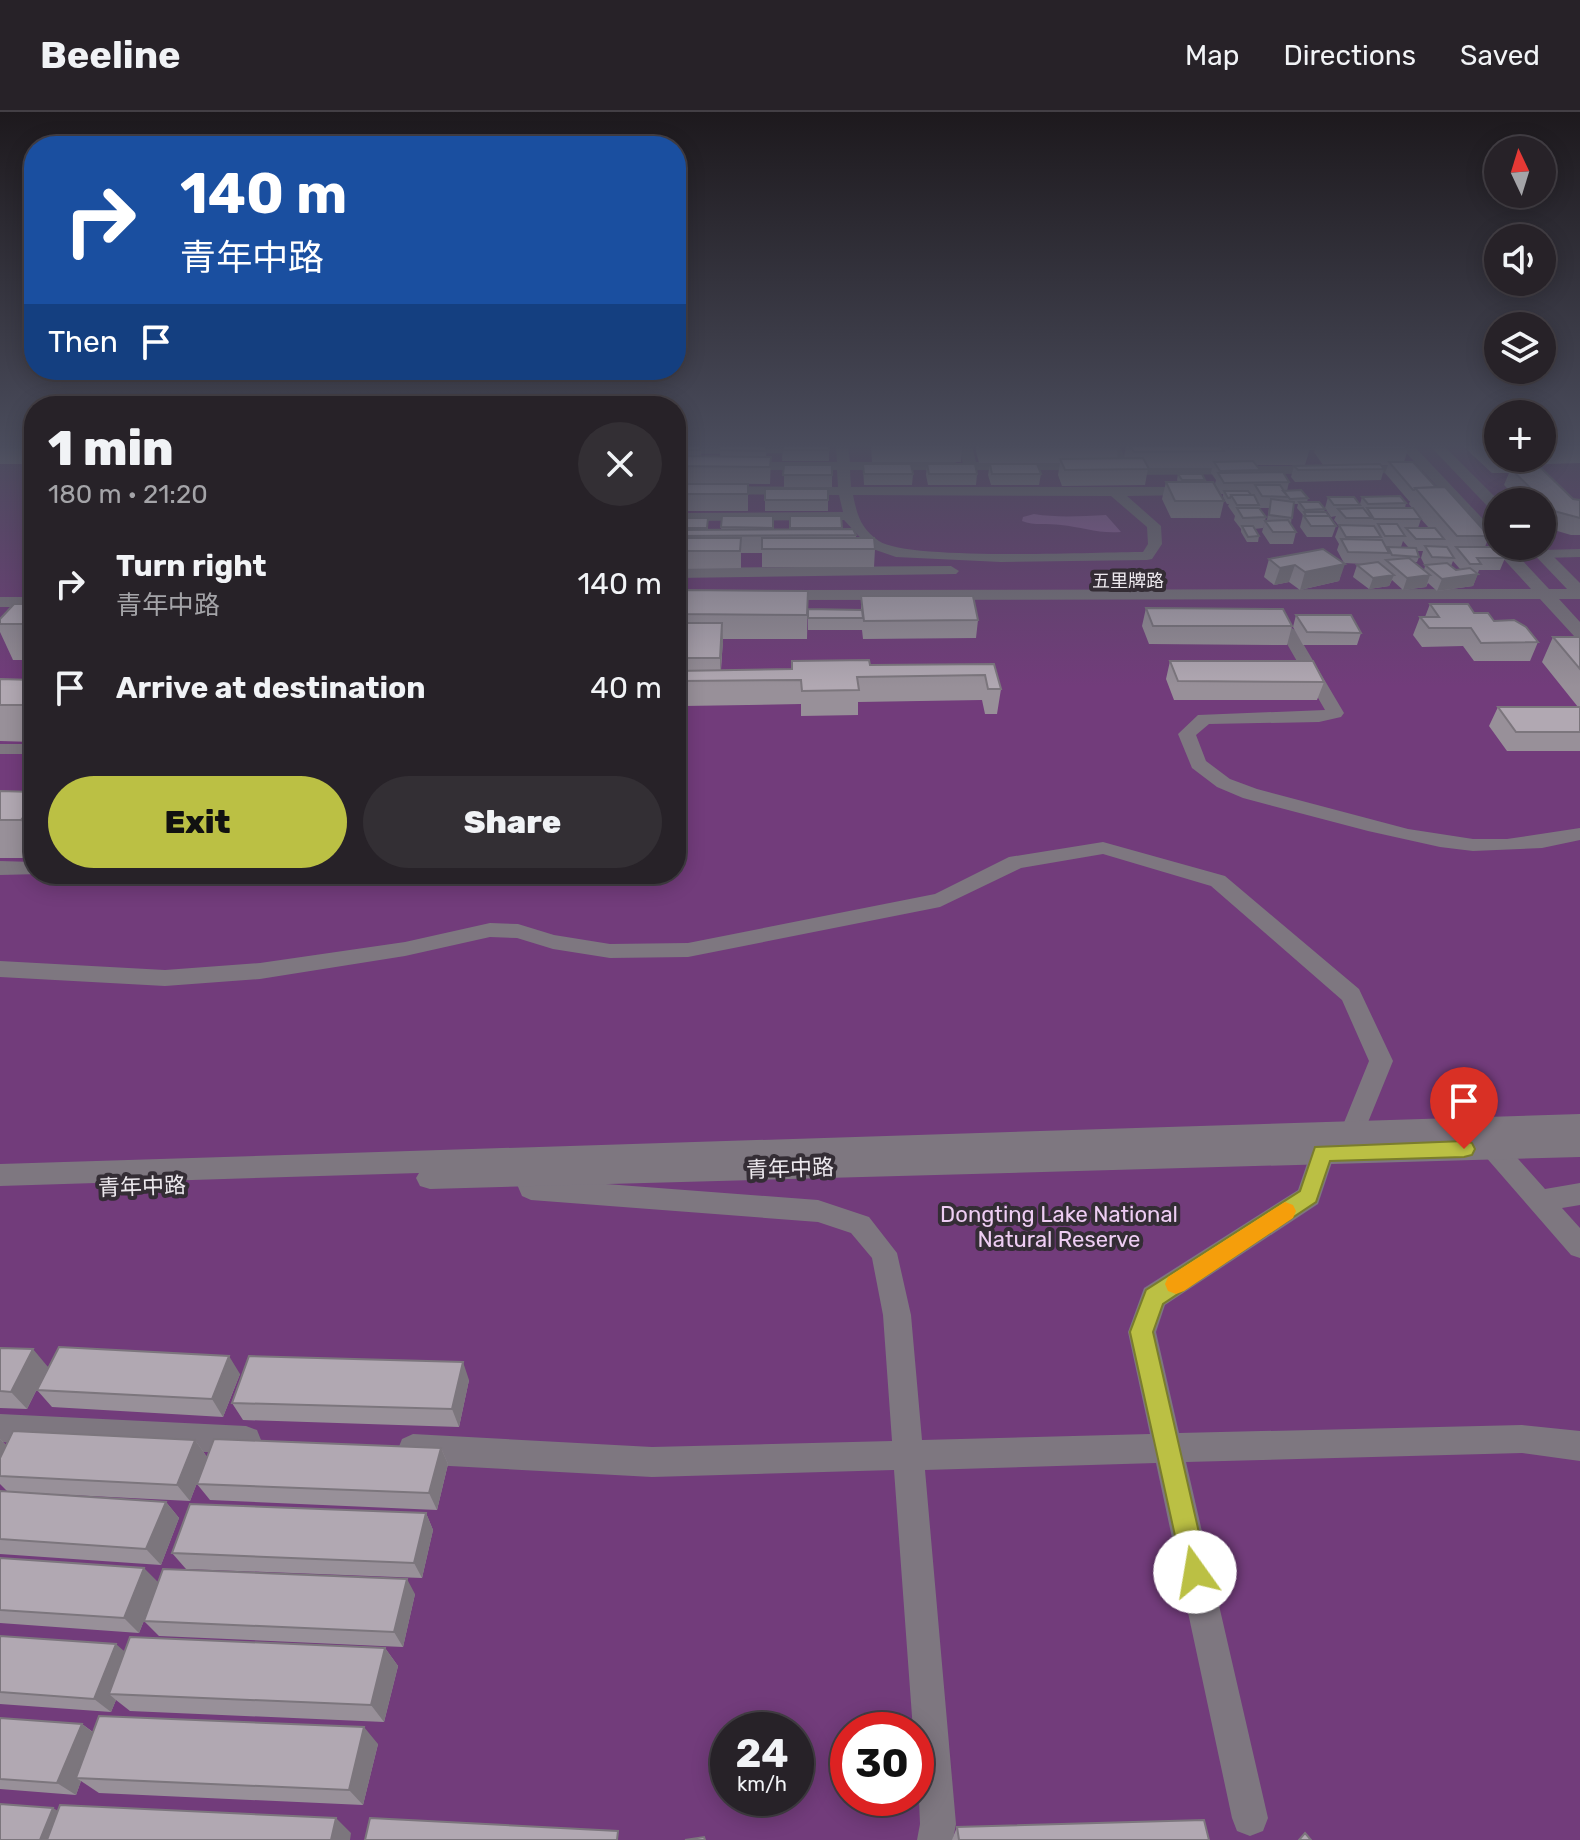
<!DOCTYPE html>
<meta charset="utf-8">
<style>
:root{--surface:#272228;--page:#332f34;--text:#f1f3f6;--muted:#a4a4a8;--line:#433f45;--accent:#bbc044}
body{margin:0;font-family:Rubik,"Noto Sans SC",sans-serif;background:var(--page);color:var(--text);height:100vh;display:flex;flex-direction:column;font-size:30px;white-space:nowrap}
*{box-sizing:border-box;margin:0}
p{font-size:26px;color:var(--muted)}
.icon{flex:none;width:44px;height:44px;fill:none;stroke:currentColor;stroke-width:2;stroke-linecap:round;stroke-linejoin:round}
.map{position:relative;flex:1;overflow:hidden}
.details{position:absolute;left:24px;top:284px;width:662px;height:488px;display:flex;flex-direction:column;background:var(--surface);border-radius:32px;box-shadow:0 4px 20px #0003,0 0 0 2px var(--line)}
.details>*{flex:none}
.top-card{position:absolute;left:24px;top:24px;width:662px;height:244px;border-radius:32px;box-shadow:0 4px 20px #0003,0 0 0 2px var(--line);background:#1a4fa0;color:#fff;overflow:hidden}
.needle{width:52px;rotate:356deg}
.tools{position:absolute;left:1484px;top:24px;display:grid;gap:16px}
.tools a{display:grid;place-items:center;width:72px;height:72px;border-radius:50%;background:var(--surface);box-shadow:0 4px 20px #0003,0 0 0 2px var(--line);font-size:40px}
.speed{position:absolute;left:710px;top:1600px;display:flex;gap:16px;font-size:40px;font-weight:700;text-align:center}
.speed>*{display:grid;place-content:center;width:104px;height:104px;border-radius:50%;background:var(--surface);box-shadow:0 4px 20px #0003,0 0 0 2px var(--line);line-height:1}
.speed small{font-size:20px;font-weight:400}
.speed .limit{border:12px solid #d22;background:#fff;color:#111}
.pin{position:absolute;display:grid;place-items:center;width:68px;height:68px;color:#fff;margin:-82px -34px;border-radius:50% 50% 50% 0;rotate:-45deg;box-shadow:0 0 8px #0007}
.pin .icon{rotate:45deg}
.me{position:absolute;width:88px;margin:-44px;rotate:347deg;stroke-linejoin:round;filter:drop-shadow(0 0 6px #0008)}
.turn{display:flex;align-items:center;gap:28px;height:168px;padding:0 24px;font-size:36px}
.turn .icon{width:104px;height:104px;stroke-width:2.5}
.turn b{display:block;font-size:56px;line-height:68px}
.then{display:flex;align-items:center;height:76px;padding:0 24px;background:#0003;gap:16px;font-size:30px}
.round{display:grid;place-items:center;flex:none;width:84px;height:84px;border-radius:42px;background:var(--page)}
.summary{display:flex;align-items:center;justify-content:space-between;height:136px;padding:0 24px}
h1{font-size:48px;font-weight:800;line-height:60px}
.cta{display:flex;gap:16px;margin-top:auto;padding:16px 24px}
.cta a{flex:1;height:92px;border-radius:48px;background:var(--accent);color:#111;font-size:32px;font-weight:800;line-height:92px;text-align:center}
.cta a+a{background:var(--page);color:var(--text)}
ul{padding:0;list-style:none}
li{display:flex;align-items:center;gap:24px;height:104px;padding:0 24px}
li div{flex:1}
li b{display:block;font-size:30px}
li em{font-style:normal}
header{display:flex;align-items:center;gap:48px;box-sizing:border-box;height:112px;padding:0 40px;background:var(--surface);border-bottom:2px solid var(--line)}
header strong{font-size:38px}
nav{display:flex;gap:44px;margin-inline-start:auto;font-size:28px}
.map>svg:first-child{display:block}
</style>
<header>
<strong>Beeline</strong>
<nav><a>Map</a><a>Directions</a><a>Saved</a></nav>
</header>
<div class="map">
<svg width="1580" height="1728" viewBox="0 0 1580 1728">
<rect width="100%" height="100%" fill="#342d35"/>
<path fill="#723c7b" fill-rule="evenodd" d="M0 334H34V762H676V334H1498V346H1542L1580 334V1728H0ZM1498 390H1542V434H1498ZM728 1618H796V1686H728ZM848 1618H916V1686H848Z"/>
<path fill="#a064ab" d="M1034 402C1058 406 1082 404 1106 403L1121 420C1099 422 1082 415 1061 413 1048 411 1034 414 1022 409L1023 405Z"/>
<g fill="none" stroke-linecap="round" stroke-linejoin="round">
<path fill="#7e7780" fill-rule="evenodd" d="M676 334H813L817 337 811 341 676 342Z
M836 334H848L850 350H955L962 354 955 358H850L851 375H1192L1199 379 1192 383 1127 384 1161 414 1162 432 1152 447 1147 448 1001 450 896 445 870 436 844 408 676 409V401L843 400 839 383 676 382V374L838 375 837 358H741L734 354 741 350H837ZM853 383 1111 384 1147 415 1148 432 1143 440C1097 440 908 449 879 429 861 417 857 403 853 383Z
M960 334H972L976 350H1088L1095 354 1088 358H970L963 354Z
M1108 334H1120L1129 355 1416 353 1423 357 1416 361 1124 363 1117 359Z
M1211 334H1325L1319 338H1217Z
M1580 437V445L1542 446 1535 442 1542 438Z
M951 454 959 459 956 462 676 466V456Z
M1287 513 1295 518 1344 601 1341 605 1319 610 1209 612 1196 623 1206 649 1230 667 1257 677 1408 717 1473 727H1507L1580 716V728L1542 736 1473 739 1440 735 1368 719 1243 686 1217 675 1192 656 1178 622 1198 603 1325 598 1279 518Z
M0 632H34V642H0Z
M1103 730 1225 764 1359 877 1393 949 1362 1025 1353 1028 1344 1025 1341 1018 1369 949 1342 888 1211 774 1103 742 1021 756 940 795 688 845 610 846 553 837 517 826 490 825 405 844 260 867 165 874 0 865V849L165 858 260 851 405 830 490 811 518 812 554 823 610 832 688 831 935 782 1009 745Z
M0 749 34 750V762H40L0 763Z
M1493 1026 1502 1029 1545 1077 1580 1071V1093L1562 1096 1580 1116V1146L1571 1143 1484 1043 1481 1036 1484 1029Z
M1322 1031 1331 1034 1335 1041 1318 1092 1165 1193 1156 1220 1179 1321 1522 1313 1580 1319V1349L1522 1341 1186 1350 1268 1706 1263 1719 1250 1724 1237 1719 1232 1706 1156 1351 925 1358 956 1712 953 1728H917L920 1712 916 1618H913L894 1358 652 1365 413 1352 402 1347 398 1337 402 1327 413 1322 652 1335 892 1329 883 1203 872 1146 851 1121 818 1110 531 1088 522 1084 513 1063 517 1056 526 1053 535 1056 540 1067 818 1088 869 1105 897 1141 911 1203 922 1328 1150 1322 1128 1220 1144 1176 1298 1078 1313 1034Z
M0 1302 246 1314 257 1318 261 1328 257 1338 246 1342 0 1330Z"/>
<path fill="#7e7780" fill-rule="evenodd" d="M1400 334H1414L1498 423V434H1509L1549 477H1567L1526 434 1542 433 1580 471V487H1559L1580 510V525L1574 524 1540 487 774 488 766 483 774 478 1531 477Z
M1430 334H1444L1500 390 1498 402 1493 400Z
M676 478H714L722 483 714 488H676Z
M0 485H34V495H0Z
M1580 1002V1045L430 1077 420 1074 416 1066 419 1061 0 1074V1052Z"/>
</g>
<path fill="#989099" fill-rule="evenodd" d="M0 334H34V352H0Z
M676 334H702L701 345H720V334H767L766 345H771L770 372 676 371Z
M783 334H829V349H782Z
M871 334H962L961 350H872Z
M976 334H1118L1117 346H1125L1124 344 1126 334H1308L1310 336 1305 353H1256L1260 358 1259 361 1289 370 1287 379 1308 386 1307 390 1325 397 1324 400 1336 414 1332 425H1307L1300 415 1303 403 1297 396 1298 392H1293L1291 412 1296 420 1293 432H1270L1262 420 1265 409 1267 408 1269 396H1259L1266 405 1263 416 1254 417 1259 424 1258 430H1247L1241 420V417L1234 408 1235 404 1228 394 1229 392H1227L1223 385V382H1221L1215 372 1216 368 1211 361 1212 356H1148L1145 373 1062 374 1058 363 1060 351H979L976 339Z
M1316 334H1405L1408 337 1404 350 1436 375 1489 424 1485 435 1505 446 1500 458H1479L1473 474 1437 479 1428 471 1426 475 1403 478 1392 468 1389 474 1369 477 1353 465 1357 453 1363 452 1344 451 1339 469 1300 478 1289 470 1274 473 1264 465 1269 447 1344 451 1337 438 1339 432 1335 425 1339 414 1334 408 1336 404 1331 405 1325 396 1328 385 1360 392 1362 385 1406 391 1405 396H1412L1409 392 1410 389H1409L1385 361 1388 353H1381L1384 357 1381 368 1295 370 1291 365 1294 354 1323 353 1314 340ZM1421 407 1429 416H1418ZM1403 429 1409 436 1388 435 1387 438 1386 435H1401ZM1417 439H1423L1421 446 1425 454 1424 458 1414 450H1417L1419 445ZM1453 449 1460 457 1456 458 1451 454Z
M1463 334H1498V346H1542V334H1580V351L1517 353 1515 351 1513 357 1573 387 1580 388V423H1571L1547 416 1542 411V390H1521L1504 373 1509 361H1492Z
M863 352 913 362 912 373H864Z
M927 352 977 362 976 373H928L926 363Z
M990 352 1041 362 1039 373H991L988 363Z
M784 353H832V375H784Z
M1178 362 1205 368V370L1224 389 1220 406H1171L1162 387 1166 370H1178L1177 368Z
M676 372H748V399H676Z
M765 377H828V399H765Z
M722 404H773V418H790V404H841L842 417 856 423V426L875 437 874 455H762V441H741V456L676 457V406H708V418H721Z
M808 479 807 527H723L721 558 792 557 870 553 994 552 1001 577 997 602H985L982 588 858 590V603L801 604V592L684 594 682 619H676V511H681L680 502Z
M861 484 978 508 976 526 863 527 862 518H808V497L861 498Z
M34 492V548H13L0 520V507Z
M1430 492 1474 501 1494 509 1538 530 1530 549H1474L1463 534 1422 535 1413 523 1420 505H1425Z
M1146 496 1292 514 1287 533 1149 532 1142 514Z
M1296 503 1361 521 1357 533H1303L1293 515Z
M1553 525H1580V639H1507L1489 614 1498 595H1578L1542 550Z
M1170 549 1324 570 1317 588H1174L1166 567Z
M0 567 34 568V630L0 629Z
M0 679 34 680V746H0Z
M0 1236 48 1255 27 1297 0 1296Z
M240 1262 223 1305 52 1295 37 1278Z
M469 1268 459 1315 243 1308 232 1291Z
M0 1327 6 1333 195 1328 207 1345 190 1389 11 1380 166 1390 179 1406 161 1453 0 1442V1379L8 1380 0 1372Z
M441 1336 448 1352 437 1398 210 1388 197 1372Z
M426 1401 433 1418 422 1466 186 1457 172 1441Z
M0 1446 158 1470 415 1482 403 1535 159 1524 144 1509 149 1496 139 1521 0 1511Z
M0 1524 125 1539 385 1536 398 1554 384 1610 130 1599 116 1588 111 1600 0 1592Z
M0 1606 82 1612 93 1620 378 1632 363 1693 99 1681 81 1669 76 1683 0 1677Z
M957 1715 1209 1728H952Z"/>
<path fill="#7c767d" d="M1345 452 1339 469 1300 478 1305 460Z
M1295 453 1289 470 1274 473 1280 456Z
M1478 462 1473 474 1437 479 1442 467Z
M1394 463 1389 474 1369 477 1373 466Z
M1430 463 1426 475 1403 478 1407 466Z
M722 511 723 530 720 565V546Z
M682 569 684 594 682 619 680 594Z
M34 691V733L21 708Z
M33 1237 48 1255 27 1297 11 1280Z
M229 1244 240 1262 223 1305 212 1287Z
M463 1250 469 1268 459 1315 452 1297Z
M0 1327 11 1339 0 1360Z
M195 1328 207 1345 190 1389 177 1373Z
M441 1336 448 1352 437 1398 429 1381Z
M166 1390 179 1406 161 1453 146 1437Z
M426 1401 433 1418 422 1466 414 1451Z
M144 1456 159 1471 139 1521 124 1506Z
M407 1467 415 1482 403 1535 394 1520Z
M116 1532 132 1546 109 1582 116 1588 111 1600 94 1587Z
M385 1536 398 1554 384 1610 371 1593Z
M82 1612 99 1625 76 1666 81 1669 76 1683 57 1671Z
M364 1615 378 1632 363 1693 349 1678Z
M53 1696 72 1707 64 1728H40Z
M336 1706 351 1721 350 1728H331Z"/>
<path fill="#b1a8b2" stroke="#7c767d" stroke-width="2" d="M0 334H34V336L0 335Z
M676 334H701L700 338H676Z
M720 334H766V339L719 338Z
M783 334H829V338H782Z
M980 334H1118L1119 335H981Z
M1130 334H1220L1224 339 1134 340Z
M1228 334H1308L1310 336 1230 337Z
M1326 334H1405L1408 337H1329Z
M1486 334H1498V344Z
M676 344 771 345 770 355 676 354Z
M1143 346 1149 357 1065 358 1060 347Z
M1253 349 1260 358 1220 359 1214 350Z
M1389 350H1413L1436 375 1415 376 1414 378H1413Z
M863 352H911L913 362H864Z
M927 352H975L977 362H929Z
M990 352H1037L1041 362H992Z
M1380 352 1384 357 1298 358 1294 354Z
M784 353H832V363H783Z
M1541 356 1573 387 1580 388V406L1554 399 1511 357Z
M1283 360 1289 370 1224 371 1218 361Z
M1178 362H1202L1205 368H1182Z
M1166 370H1213L1224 389H1175Z
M676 372H748V382H676Z
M1255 373H1280L1288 385 1262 384Z
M1445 375 1489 424H1457L1415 376Z
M765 377H828V388H765Z
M1301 378 1308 386 1290 387 1283 379Z
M1224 379H1248L1251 383H1231L1230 386H1228Z
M1231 383H1254L1259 393H1237Z
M1400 384 1406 391 1368 392 1362 385Z
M1328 385H1354L1360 393H1334Z
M1271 387 1294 390 1292 406 1269 403Z
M1299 390H1319L1325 397 1305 398Z
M1237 396H1259L1266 405 1243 406Z
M1363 396 1371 406H1346L1338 397Z
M1367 396H1413L1421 407H1374Z
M1304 400H1326L1329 404H1306Z
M722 404H773V416L721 415Z
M790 404H841L842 416H790Z
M1304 404H1329L1336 414H1311Z
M676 406H708L707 416H676Z
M1288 408 1296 420H1273L1265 409Z
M1378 412H1397L1405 424H1385Z
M1339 413 1374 414 1381 425H1346Z
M1242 414H1253L1259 424 1248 425Z
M1406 416H1435L1444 427H1416Z
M853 417 856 423 676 424V418Z
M676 426H741L740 439H676Z
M762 426H874L875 437H762Z
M1341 427 1382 428 1389 441 1348 440Z
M1425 434 1447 435 1454 446 1432 445Z
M1388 435 1416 436 1419 445 1392 443Z
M1456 435H1495L1505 446H1477L1481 452H1470Z
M1323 437 1345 452 1305 460 1295 453 1280 456 1269 447Z
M1409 446 1430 463 1407 466 1386 448Z
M1378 450 1394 463 1373 466 1357 453Z
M1447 451 1456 458 1470 456 1478 462 1442 467 1425 453Z
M682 478 808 479 807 503 680 502Z
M861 484H973L978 508 864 509Z
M14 492H34V512H0V507Z
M1430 492H1468L1474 501H1488L1494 509 1514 508 1526 515 1538 530 1481 531 1471 516H1429L1420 505H1439Z
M1146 496 1283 497 1292 514H1153Z
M808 497 862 498 863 506H808Z
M1296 503H1351L1361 521 1307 520Z
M676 511H722L720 546H676Z
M1553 525H1580V557Z
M869 548 870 553 994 552 1001 577H988L985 563 857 565 859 578 802 579 801 568 682 569 680 594H676V559L792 557V549Z
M1170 549H1313L1324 570 1178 569Z
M0 567 34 568V593H0Z
M1498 595H1580V620H1516Z
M0 679 34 680V691L21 708H0Z
M59 1235 229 1244 212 1287 37 1278Z
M0 1236 33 1237 11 1280 0 1279Z
M249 1244 463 1250 452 1297 232 1291Z
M13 1319 195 1328 177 1373 0 1364V1346Z
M214 1327 441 1336 429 1381 197 1372Z
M0 1379 166 1390 146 1437 0 1427Z
M190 1392 426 1401 414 1451 172 1441Z
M0 1446 144 1456 124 1506 0 1498Z
M163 1457 407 1467 394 1520 144 1509Z
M0 1524 116 1532 94 1587 0 1580Z
M130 1525 385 1536 371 1593 109 1582Z
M99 1604 364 1615 349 1678 76 1666Z
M0 1606 82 1612 57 1671 0 1667Z
M0 1692 53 1696 40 1728H0Z
M60 1693 336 1706 331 1728H47Z
M370 1706 618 1719 617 1728H365Z
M1204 1708 1209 1728H959L957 1715Z
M1305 1721 1311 1728H1299Z
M704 1725 705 1728H685Z"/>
<linearGradient id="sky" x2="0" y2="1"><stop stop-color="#1d191d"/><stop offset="0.58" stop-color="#4a4c5c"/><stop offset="1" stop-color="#4a4c5c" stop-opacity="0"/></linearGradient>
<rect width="1580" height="575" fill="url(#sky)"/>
<path fill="#bbc044" stroke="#7a7d2c" stroke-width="2" d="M1464 1029 1472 1031 1475 1037 1472 1043 1464 1045 1330 1049 1316 1090 1163 1192 1153 1220 1208 1460 1204 1469 1195 1473 1185 1469 1130 1220 1146 1178 1300 1079 1315 1035Z"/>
<path fill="#f59e0b" d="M1285 1090 1293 1093 1296 1099 1293 1106 1184 1179 1176 1182 1168 1179 1165 1172 1168 1165Z"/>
<g text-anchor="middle" stroke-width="8" stroke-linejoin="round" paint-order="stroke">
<g font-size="18" fill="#ede9ee" stroke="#342d35">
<text x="1128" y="475">五里牌路</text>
</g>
<g font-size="22" fill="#ede9ee" stroke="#342d35">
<text transform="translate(790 1056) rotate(-2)" y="8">青年中路</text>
<text transform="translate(142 1074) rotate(-2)" y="8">青年中路</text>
</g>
<g font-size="22" fill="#eecdf3" stroke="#342d35">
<text x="1059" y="1110">Dongting Lake National<tspan x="1059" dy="25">Natural Reserve</tspan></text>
</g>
</g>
</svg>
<div class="tools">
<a><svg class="needle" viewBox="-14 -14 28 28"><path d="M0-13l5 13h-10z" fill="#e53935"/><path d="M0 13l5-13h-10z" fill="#a4a4a8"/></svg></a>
<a><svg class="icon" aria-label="sound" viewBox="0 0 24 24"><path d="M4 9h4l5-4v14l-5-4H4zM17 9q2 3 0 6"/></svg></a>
<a><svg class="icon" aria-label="layers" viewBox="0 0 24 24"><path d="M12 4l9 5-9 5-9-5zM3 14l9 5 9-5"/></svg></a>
<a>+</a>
<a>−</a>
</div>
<div class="speed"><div>24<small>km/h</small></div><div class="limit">30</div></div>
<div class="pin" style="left:1464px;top:1037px;background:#d93025"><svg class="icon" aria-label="arrive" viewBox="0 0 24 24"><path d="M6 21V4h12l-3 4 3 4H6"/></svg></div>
<svg class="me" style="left:1195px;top:1460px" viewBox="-20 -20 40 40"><circle r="19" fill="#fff"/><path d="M0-13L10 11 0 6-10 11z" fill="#bbc044"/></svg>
<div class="top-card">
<div class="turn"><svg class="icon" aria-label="right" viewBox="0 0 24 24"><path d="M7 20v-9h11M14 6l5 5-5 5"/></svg><div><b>140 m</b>青年中路</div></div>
<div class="then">Then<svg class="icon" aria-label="arrive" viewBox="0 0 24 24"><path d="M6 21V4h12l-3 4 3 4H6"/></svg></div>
</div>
<section class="details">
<div class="summary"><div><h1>1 min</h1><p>180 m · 21:20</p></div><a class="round"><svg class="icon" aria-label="close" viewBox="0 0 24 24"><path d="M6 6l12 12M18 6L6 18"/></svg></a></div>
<ul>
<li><svg class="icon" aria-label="right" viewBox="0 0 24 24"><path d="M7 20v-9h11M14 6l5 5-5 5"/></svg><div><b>Turn right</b><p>青年中路</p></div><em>140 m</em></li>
<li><svg class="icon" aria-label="arrive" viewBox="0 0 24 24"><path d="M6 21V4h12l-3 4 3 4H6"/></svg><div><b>Arrive at destination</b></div><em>40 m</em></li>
</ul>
<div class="cta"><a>Exit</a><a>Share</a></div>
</section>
</div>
